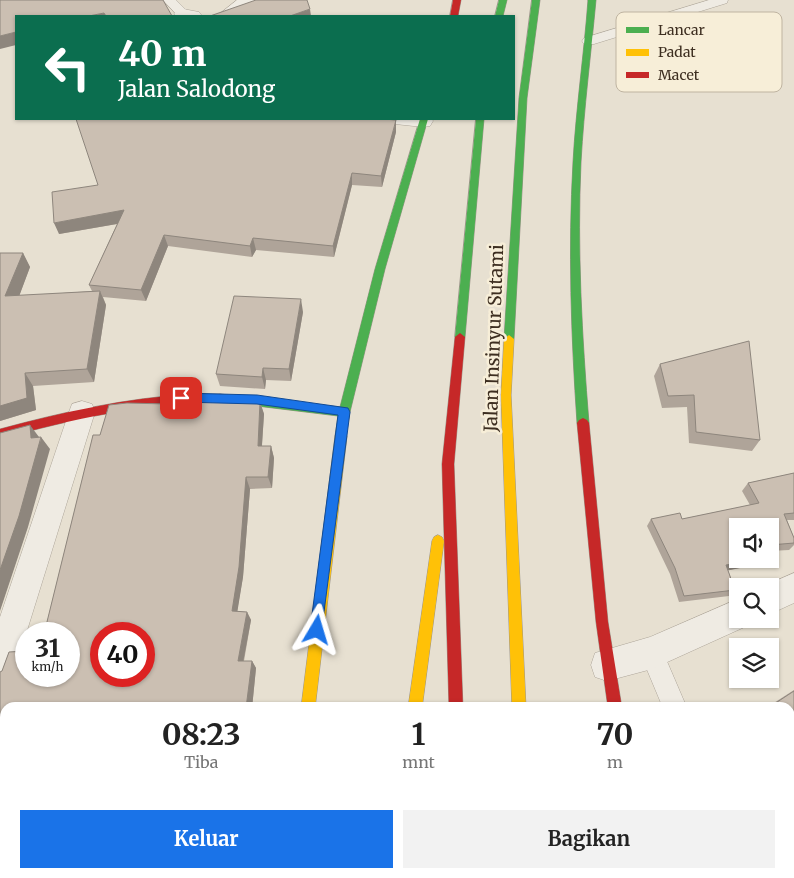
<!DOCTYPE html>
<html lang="id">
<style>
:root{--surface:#fff;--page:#f2f2f2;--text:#222;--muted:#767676;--accent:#1a73e8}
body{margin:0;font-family:Merriweather,serif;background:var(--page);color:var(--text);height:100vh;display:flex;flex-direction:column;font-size:19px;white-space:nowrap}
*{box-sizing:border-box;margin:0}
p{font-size:16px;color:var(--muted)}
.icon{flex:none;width:28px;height:28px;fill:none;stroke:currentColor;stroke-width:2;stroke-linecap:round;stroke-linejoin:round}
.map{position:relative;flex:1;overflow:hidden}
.side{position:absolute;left:0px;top:702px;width:795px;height:176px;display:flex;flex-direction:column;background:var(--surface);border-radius:15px 15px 0 0;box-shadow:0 1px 4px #0004}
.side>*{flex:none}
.hud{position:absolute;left:15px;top:15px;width:500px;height:105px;border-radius:0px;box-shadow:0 1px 4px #0004;background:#0b6e4f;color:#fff;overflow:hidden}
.tools{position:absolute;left:729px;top:518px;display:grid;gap:10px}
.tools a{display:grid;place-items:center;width:50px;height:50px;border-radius:0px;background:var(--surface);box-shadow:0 1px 4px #0004;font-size:25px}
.speed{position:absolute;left:15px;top:622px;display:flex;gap:10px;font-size:25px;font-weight:700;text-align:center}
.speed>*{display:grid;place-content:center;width:65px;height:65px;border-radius:50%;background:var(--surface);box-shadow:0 1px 4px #0004;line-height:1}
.speed small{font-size:12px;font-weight:400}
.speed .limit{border:8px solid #d22;background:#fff;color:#111}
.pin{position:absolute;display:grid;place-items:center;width:42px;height:42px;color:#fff;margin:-21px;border-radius:10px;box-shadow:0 2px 8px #0006}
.me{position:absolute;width:55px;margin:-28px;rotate:7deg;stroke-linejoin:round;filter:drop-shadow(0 0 4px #0008)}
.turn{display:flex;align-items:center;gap:18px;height:105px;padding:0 20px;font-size:22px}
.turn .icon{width:65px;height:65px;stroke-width:2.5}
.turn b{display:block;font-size:35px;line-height:42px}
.eta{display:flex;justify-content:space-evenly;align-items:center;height:85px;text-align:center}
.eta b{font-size:30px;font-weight:700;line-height:35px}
.cta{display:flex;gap:10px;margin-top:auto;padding:10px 20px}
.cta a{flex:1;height:58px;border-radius:0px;background:var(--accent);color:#fff;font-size:20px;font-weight:700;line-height:58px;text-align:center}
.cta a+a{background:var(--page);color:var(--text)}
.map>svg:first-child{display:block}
</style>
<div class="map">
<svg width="794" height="878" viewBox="0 0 794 878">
<rect width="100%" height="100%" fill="#e7e0d1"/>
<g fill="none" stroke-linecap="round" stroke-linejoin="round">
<g stroke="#ada599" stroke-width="1">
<path id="lane" d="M163 0H176L190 14 188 16H178Z
M709 0H728L727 3 594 44H584L582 41 584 38Z
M652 641 660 645 687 708H663L640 653 644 645Z
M733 874H759L761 878H733Z"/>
</g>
<g stroke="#ada599" stroke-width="1">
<path id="street" d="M237 0H257L237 16H217Z
M183 9 199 12 202 16H176L174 14 177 10Z
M392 119H432L433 121 430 126 423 127 395 124Z
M82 401 92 404 95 412 16 666 12 678 0 682V617L69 412 72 404Z
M794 573V603L770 614V586H764Z
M738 599V619H752L749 625 652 669 607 681 595 677 591 665 595 653 650 637Z"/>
</g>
<g stroke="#9c958a" stroke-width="1">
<path id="fast" d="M499 0H507L503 16H495Z
M532 0H540L527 98 514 339 509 343 504 339 519 98Z
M588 0H596C591 54 584 108 581 162 577 249 582 336 589 423L587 426H579L577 423C571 336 568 249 573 162 576 108 584 54 588 0Z
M420 119H428L385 269 350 412 345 439H337L335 436 338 416 216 401 215 398 216 395 220 394 340 407 375 269Z
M476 119H484L465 337 460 341 455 337Z
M287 874H303V878H287Z
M384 874H400L399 878H383Z
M638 874H654L655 878H639Z"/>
</g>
<g stroke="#9c958a" stroke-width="1">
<path id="slow" d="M509 335 514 339 511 395 526 708H512L501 395 504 339Z
M341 431 345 433 347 436 315 708H301L335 436 337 433Z
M438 535 442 537 444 541 422 708H408L432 541 434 537Z
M454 874H470V878H454Z
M517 874H533L534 878H518Z"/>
</g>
<g stroke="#9c958a" stroke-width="1">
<path id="jam" d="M453 0H461L458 16H450Z
M460 333 465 337 454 464 463 708H449L442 464 455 337Z
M192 394H220L224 395 225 398 224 401 220 402C144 403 73 419 0 439V429C63 412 126 398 192 394Z
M583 418 587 420 589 423 608 622 622 708H608L596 622 577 423 579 420Z"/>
</g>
<use href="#lane" fill="#efebe3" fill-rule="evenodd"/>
<use href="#street" fill="#efebe3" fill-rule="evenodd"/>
<use href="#fast" fill="#4caf50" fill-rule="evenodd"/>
<use href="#slow" fill="#ffc107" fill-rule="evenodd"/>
<use href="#jam" fill="#c62828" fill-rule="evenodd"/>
</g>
<path fill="#afa499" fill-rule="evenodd" d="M396 132 382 187 352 185 334 257 256 250 252 257 168 246 146 301 103 297 106 305 94 382 33 386 36 410 0 421V253H23L30 267 19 296 92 291 89 285 117 224 59 234 98 185Z
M303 312 291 381 266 380 265 389 220 386 216 374Z
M660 364 760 440 752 451 689 443 687 407 662 408 654 376Z
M209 398 260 402 264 414 262 446H271L274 458 272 488 250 489 243 577 237 611 247 612 251 620 244 661H252L256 668 252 708H5V874H214V878H0V672L2 671 9 652 26 651V676H69V634H44L93 435H100L109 405 127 403 167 404 168 400 209 401ZM101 634H144V676H101Z
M794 473V520H787L794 538V545L789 550 770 551V526H738L765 563 728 570 735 590 729 596 679 602 670 574 647 526 651 519H682L750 505 742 491 748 483Z
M794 690V837L790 832V708H766Z"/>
<path fill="#8e867d" d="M310 9 311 16H290Z
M104 13 106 16H89Z
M16 32V45L0 49V36Z
M396 120V132L382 187 381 176Z
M352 173V185L334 257 333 246Z
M124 210 128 222 59 234 54 223Z
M164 235 168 246 146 301 141 290Z
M253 238 256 250 252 257 250 246Z
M23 253 30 267 14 310 5 296Z
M100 291 106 305 94 382 87 369Z
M301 299 303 312 291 381 289 369Z
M263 368 266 380 265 389 262 377Z
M25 373 33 386 36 410 0 421V406Z
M260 402 264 414 261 458 258 446Z
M30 425 39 437 40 442 41 437 50 449 28 527 0 611V570L31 438Z
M271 446 274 458 272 488 268 477Z
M246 477 250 489 243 577 236 620 232 611Z
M758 559H769L765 563 720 572 726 565Z
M247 612 251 620 242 668 238 661Z
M252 661 256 668 252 708H246Z
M208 874H214V878H207Z"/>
<path fill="#cbbfb2" stroke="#8e867d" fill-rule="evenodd" d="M0 0H163L172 16H106L104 13 89 16H16V32L0 36Z
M256 0H307L310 9 290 16H210Z
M76 119H384L396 120 381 176 352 173 333 246 253 238 250 246 164 235 141 290 89 285 124 210 54 223 52 192 98 185Z
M0 253H23L5 296 100 291 87 369 25 373 27 398 0 406Z
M234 296 301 299 289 369 263 368 262 377 216 374Z
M749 341 760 440 696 432 694 395 668 396 660 364Z
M209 398 260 402 258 446H271L268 477H246L239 567 232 611 247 612 238 661H252L246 708H5V874H208L207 878H0V672L2 671 9 652 26 651V676H69V634H44L93 435H100L109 405 127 403 167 404 168 400 209 401ZM101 634H144V676H101Z
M30 425 31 438 41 437 19 516 0 570V433Z
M794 473V513L784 514 794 538V543L770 545V526H738V559H758L726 565 735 590 684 596 675 568 651 519 680 513 682 519 759 503 748 483Z
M794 691V803L790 798V708H768Z"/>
<path fill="#1a73e8" stroke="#114b97" d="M181 393 257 395 348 408 350 412 321 635 317 637 312 635 310 630 338 415 257 404 181 402 176 398Z"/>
<g text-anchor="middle" stroke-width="5" stroke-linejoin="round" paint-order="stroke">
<g font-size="18" fill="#3d2e20" stroke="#f7eed8">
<text transform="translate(494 338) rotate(-88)" y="6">Jalan Insinyur Sutami</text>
</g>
</g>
<rect x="616" y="12" width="166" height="80" rx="8" fill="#f7eed8" stroke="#bfb4a1" stroke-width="1"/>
<rect x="626" y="27" width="23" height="6" fill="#4caf50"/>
<rect x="626" y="49" width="23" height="7" fill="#ffc107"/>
<rect x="626" y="72" width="23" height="6" fill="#c62828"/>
<g font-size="14" fill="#3d2e20">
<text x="658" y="35">Lancar</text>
<text x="658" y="57">Padat</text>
<text x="658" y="80">Macet</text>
</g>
</svg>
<div class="tools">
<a><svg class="icon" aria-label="sound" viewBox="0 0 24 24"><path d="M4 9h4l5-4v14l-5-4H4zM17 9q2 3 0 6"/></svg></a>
<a><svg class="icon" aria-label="search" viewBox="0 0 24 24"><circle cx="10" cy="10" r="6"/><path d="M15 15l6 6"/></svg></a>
<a><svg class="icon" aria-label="layers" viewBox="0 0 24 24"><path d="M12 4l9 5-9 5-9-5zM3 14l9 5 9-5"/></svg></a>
</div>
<div class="speed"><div>31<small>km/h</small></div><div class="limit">40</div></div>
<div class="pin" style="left:181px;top:398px;background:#d93025"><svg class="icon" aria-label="arrive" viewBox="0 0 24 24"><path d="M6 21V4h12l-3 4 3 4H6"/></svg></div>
<svg class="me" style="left:317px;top:630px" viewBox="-20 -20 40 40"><path d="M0-17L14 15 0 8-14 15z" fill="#1a73e8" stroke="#fff" stroke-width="4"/></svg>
<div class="hud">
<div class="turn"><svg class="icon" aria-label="left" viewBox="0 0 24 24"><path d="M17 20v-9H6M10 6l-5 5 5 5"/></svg><div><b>40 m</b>Jalan Salodong</div></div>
</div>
<section class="side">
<div class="eta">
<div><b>08:23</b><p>Tiba</p></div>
<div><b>1</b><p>mnt</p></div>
<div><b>70</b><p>m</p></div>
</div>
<div class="cta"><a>Keluar</a><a>Bagikan</a></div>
</section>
</div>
